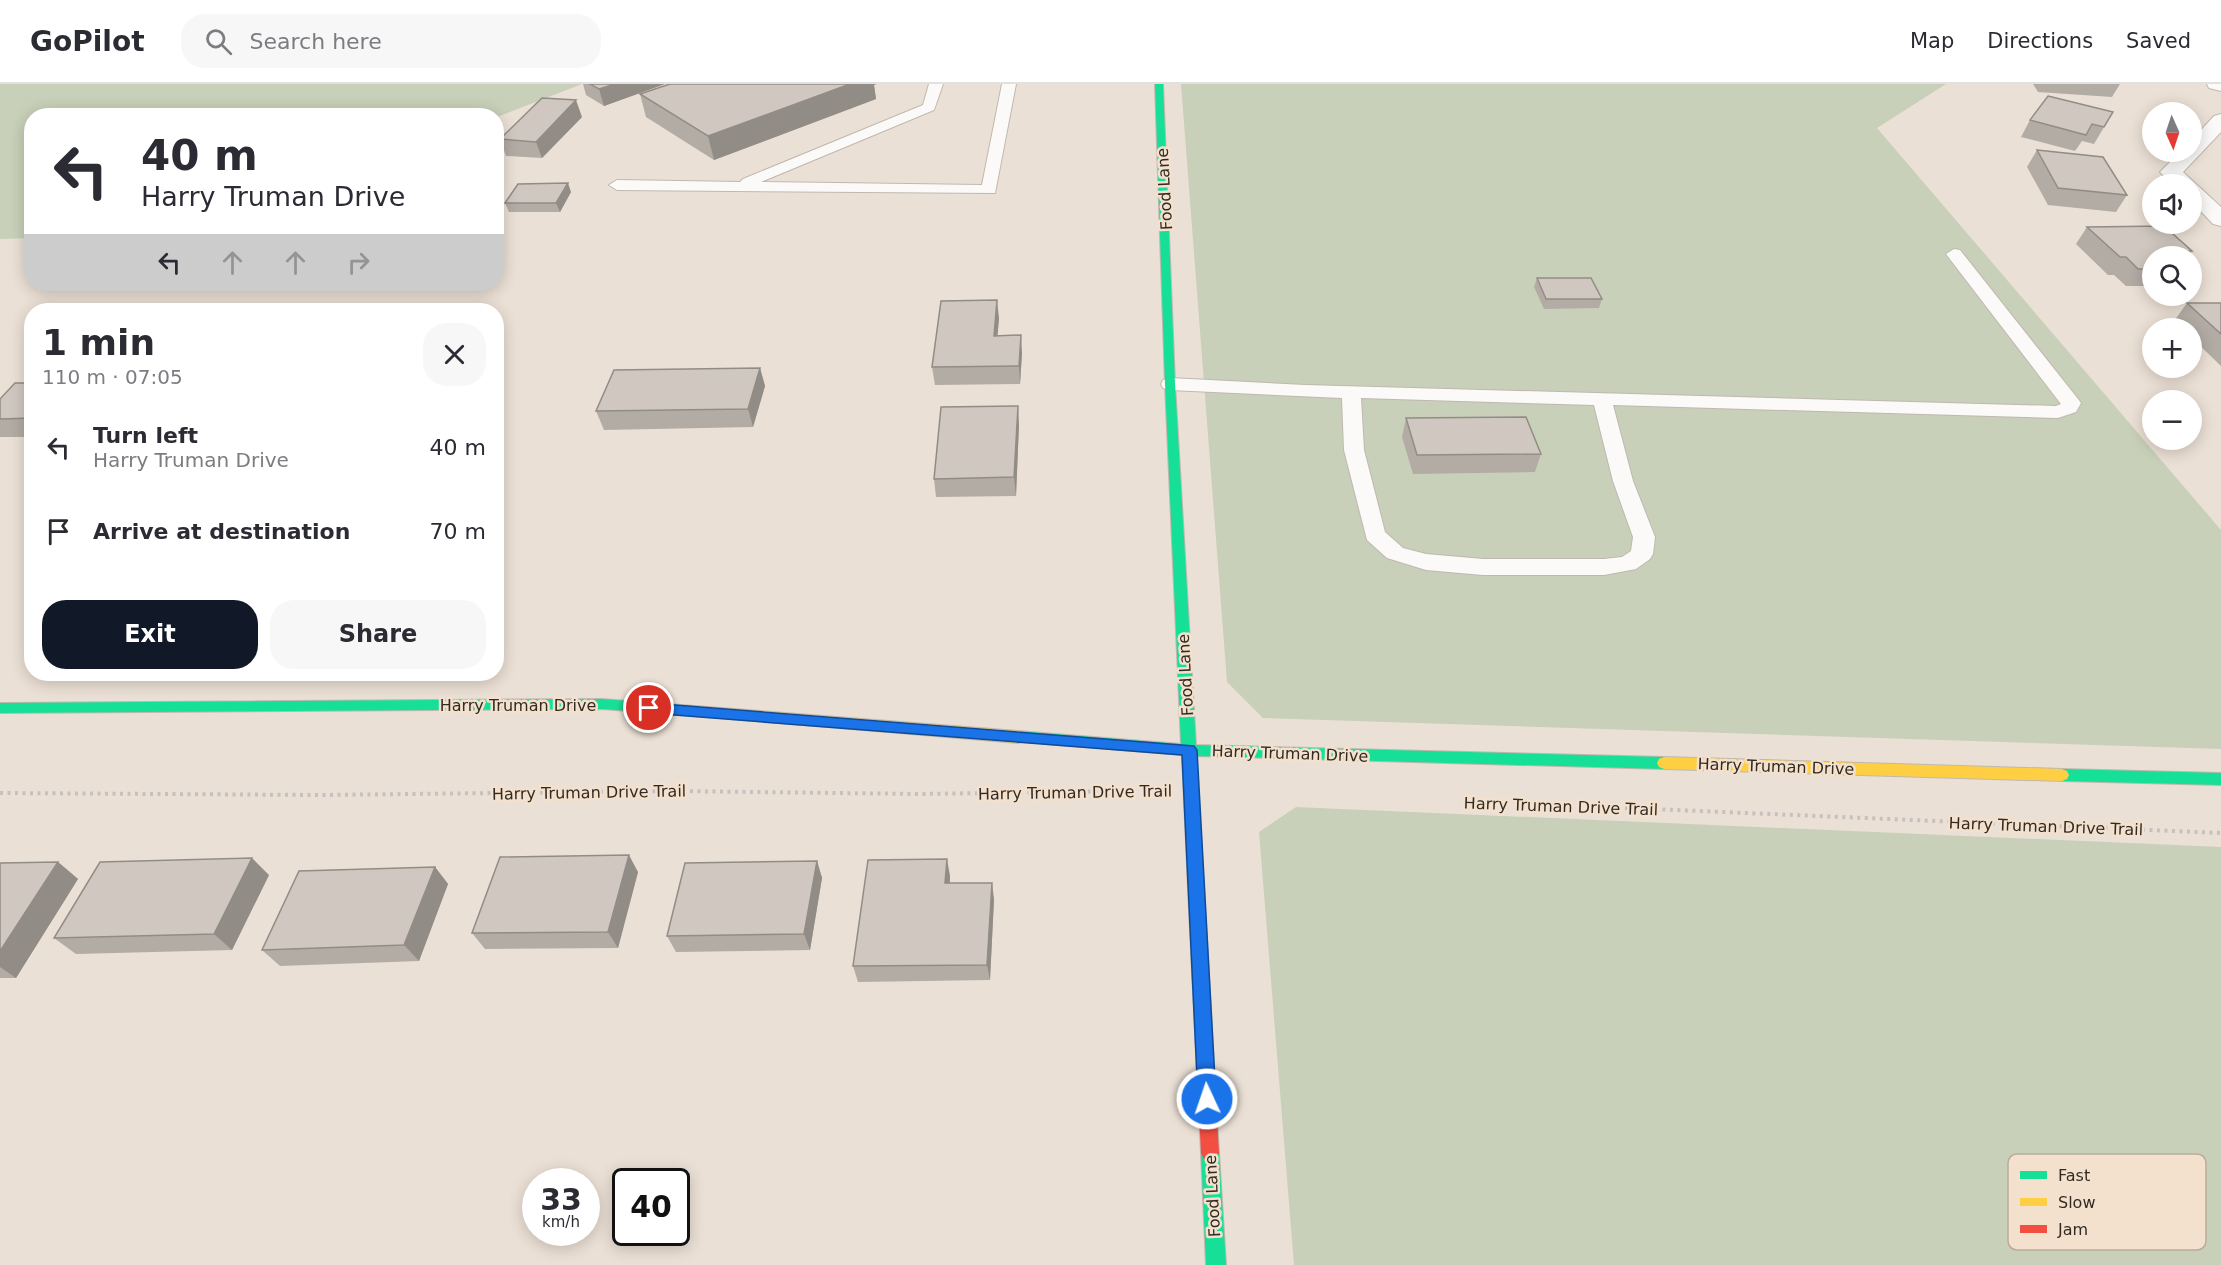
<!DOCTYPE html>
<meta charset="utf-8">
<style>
:root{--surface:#fff;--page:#f7f7f7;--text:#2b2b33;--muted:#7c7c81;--line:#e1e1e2;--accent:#111827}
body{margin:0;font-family:"DejaVu Sans",sans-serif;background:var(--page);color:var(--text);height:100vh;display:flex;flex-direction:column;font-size:22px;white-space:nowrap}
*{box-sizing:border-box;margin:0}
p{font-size:20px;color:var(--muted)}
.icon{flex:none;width:33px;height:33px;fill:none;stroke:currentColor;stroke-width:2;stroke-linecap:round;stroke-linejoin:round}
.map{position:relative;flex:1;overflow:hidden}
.sheet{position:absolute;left:24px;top:219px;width:480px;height:378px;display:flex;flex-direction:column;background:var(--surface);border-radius:24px;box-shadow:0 3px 15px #0003}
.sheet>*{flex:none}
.guide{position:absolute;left:24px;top:24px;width:480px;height:183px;border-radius:24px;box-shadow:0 3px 15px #0003;background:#fff;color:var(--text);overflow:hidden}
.needle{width:39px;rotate:177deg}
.controls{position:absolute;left:2142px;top:18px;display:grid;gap:12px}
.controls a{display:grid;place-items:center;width:60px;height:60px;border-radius:50%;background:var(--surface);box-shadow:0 3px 15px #0003;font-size:30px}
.speed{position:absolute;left:522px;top:1084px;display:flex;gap:12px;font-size:30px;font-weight:700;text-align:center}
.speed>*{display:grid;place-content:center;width:78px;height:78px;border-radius:50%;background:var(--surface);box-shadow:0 3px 15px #0003;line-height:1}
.speed small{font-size:15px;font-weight:400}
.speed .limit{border:3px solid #111;border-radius:9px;background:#fff;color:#111}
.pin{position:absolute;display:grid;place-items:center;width:51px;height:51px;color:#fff;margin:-26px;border:3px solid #fff;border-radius:50%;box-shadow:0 2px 6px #0007}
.me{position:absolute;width:66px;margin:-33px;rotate:357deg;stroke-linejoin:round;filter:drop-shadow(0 0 4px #0008)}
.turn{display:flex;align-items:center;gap:21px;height:126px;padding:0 18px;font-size:27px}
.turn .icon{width:78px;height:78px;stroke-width:2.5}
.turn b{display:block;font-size:42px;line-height:51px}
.lanes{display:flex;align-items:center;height:57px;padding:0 18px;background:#0003;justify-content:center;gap:30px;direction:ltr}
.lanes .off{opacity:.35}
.round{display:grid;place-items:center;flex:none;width:63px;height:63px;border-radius:24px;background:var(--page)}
.summary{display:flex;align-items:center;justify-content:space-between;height:102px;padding:0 18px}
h1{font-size:36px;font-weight:700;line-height:45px}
.cta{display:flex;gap:12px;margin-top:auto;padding:12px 18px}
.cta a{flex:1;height:69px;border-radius:24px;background:var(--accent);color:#fff;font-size:24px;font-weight:700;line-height:69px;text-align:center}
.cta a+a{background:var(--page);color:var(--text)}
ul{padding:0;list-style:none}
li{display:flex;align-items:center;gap:18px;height:84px;padding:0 18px}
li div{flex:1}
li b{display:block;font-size:22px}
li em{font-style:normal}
header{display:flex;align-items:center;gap:36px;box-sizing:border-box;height:84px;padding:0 30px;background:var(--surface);border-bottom:2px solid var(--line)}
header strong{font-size:28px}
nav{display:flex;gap:33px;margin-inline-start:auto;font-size:21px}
.search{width:420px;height:54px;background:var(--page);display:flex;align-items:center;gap:15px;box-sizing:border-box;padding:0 21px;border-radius:24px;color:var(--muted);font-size:22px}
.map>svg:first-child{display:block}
</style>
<header>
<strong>GoPilot</strong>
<div class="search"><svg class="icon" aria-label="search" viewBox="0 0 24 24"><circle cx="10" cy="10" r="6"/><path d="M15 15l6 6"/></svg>Search here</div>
<nav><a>Map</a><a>Directions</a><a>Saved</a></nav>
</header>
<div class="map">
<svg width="2221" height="1181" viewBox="0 0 2221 1181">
<rect width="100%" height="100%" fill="#ebe0d5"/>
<path fill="#c8d0b9" d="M0 0H582L497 33 32 32 31 154 0 155Z
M1181 0H1946L1877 44 2221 446V665L1263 634 1227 598Z
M1296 723 2221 763V1181H1294L1259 748Z"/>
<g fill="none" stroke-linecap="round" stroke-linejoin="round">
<g stroke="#c0b8b0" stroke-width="2">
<path id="lane" d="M929 0H943L934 26 761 98 982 101 1002 0H1016L995 109 617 106 609 101 617 96 740 98 743 95 923 21Z
M1954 165 1960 166 2078 315 2081 319 2076 328 2058 334 1613 321 1633 397 1655 453 1653 470 1650 475 1636 485 1604 491H1483L1426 486 1387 474 1367 456 1344 366 1342 314 1170 306 1163 304 1161 300 1163 296 1170 294 1305 301 2056 322 2061 320 1946 170ZM1361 314 1594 321 1613 397 1633 453 1631 467 1622 473 1604 475H1483L1426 470 1403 464 1385 448 1364 366Z"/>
</g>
<g stroke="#c0b8b0" stroke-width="2">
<path id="street" d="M2207 0H2221V7L2209 4Z
M2221 30V48L2183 88C2196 100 2207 110 2221 123V142L2213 140 2192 118V100H2172L2160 88 2180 68H2192V56L2214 32Z"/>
</g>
<g stroke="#c0b8b0" stroke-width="2">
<path id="fast" d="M1155 0H1163L1175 300 1196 661 1664 673 1669 675 1671 679 1669 683 1664 685 1196 672 1204 805 1202 810 1196 812 1190 810 1188 805 1182 671 1013 657 1011 653 1013 649 1018 647 1181 660 1165 300Z
M602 615 695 622 700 623 702 627 700 631 695 632 602 625 0 629V619Z
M2062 685 2221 689V701L2062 697 2057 695 2055 691 2057 687Z
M1210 1060 1216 1063 1219 1069 1226 1181H1206L1201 1069 1204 1063Z"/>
</g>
<g stroke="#c0b8b0" stroke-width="2">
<path id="slow" d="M695 622 1018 647 1023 649 1025 653 1023 657 1018 659 695 632 690 631 688 627 690 623Z
M1664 673 2062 685 2067 687 2069 691 2067 695 2062 697 1664 685 1659 683 1657 679 1659 675Z"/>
</g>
<g stroke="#c0b8b0" stroke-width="2">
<path id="jam" d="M1196 798 1202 800 1204 805 1219 1069 1216 1075 1210 1078 1204 1075 1201 1069 1188 805 1190 800Z"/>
</g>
<path stroke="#c6c1be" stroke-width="4" stroke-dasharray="3 4.5" stroke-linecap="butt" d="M0 709 321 711 672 707 919 710 1129 707
M1580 722 2221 749"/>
<use href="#lane" fill="#fcfaf9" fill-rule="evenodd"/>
<use href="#street" fill="#fcfaf9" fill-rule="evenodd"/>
<use href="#fast" fill="#16e098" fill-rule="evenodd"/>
<use href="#slow" fill="#ffcf43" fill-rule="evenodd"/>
<use href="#jam" fill="#f24e42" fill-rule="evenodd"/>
</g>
<path fill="#b3aca5" d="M583 0H665L604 22 586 11Z
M2033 0H2120L2112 13 2038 8Z
M874 1 876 15 714 76 646 33 640 10Z
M2113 28 2094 60 2082 57 2075 67 2021 53 2030 36Z
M582 33 542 74 506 72 500 55Z
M2037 66 2127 111 2116 128 2048 121 2027 83Z
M571 108 560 128H509L505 119Z
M2087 143 2192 167 2189 172H2152V202H2126L2114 191H2108L2076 160Z
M1537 194 1602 215 1599 224 1544 225 1534 203Z
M2187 219H2221V282L2192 254V244H2181L2174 237Z
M999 234 997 252 1022 269 1020 300 935 301 932 283Z
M760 284 765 302 753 343 604 346 596 327Z
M32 299V353H0V315Z
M1406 334 1541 370 1535 388 1413 390 1402 353Z
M1019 340 1016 412 936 413 934 395Z
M817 777 822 794 810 866 676 868 667 852Z
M58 778 78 795 16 894H0V779Z
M435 783 448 800 419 877 280 882 262 866Z
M638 788 618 864 485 865 472 849Z
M269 791 232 866 76 870 54 854Z
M950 792V799L994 815 990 896 858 898 853 882Z"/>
<path fill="#928c86" d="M615 0H665L604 22 599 5Z
M850 0H877L874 1 876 15 714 76 708 52Z
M576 16 582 33 542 74 536 58Z
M568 99 571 108 560 128 556 119Z
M997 216 999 234 996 270 994 252Z
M1021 251 1022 269 1020 300 1019 282Z
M760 284 765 302 753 343 748 325Z
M1018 322 1019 340 1016 412 1014 393Z
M629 771 638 788 618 864 608 848Z
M252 774 269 791 232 866 214 850Z
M947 775 950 792 949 816 945 799Z
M817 777 822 794 810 866 804 850Z
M58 778 78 795 16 894 0 883V867Z
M435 783 448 800 419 877 404 861Z
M992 799 994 815 990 896 987 881Z"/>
<path fill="#d0c8c0" stroke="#928c86" stroke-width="1.5" d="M590 0H615L599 5Z
M670 0H850L708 52 640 10Z
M2048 12 2113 28 2104 43 2092 40 2086 51 2030 36Z
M542 14 576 16 536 58 500 55Z
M2037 66 2103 73 2127 111 2058 104Z
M568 99 556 119H505L518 100Z
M2164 142 2192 167H2167L2173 172H2152V185H2138L2126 173H2120L2087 143Z
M1537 194H1591L1602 215H1546Z
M997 216 994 252 1021 251 1019 282 932 283 941 217Z
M2187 219H2221V250Z
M760 284 748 325 596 327 614 286Z
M15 299H32V334L0 335V315Z
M1018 322 1014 393 934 395 941 323Z
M1526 333 1541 370 1417 371 1406 334Z
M629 771 608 848 472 849 500 773Z
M252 774 214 850 54 854 100 778Z
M947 775 945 799H992L987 881 853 882 868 776Z
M817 777 804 850 667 852 685 779Z
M58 778 0 867V779Z
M435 783 404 861 262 866 299 787Z"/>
<path fill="#1a73e8" stroke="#114b97" stroke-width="1.5" d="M649 619 1194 662 1197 666 1216 1015 1214 1021 1207 1024 1201 1021 1198 1015 1182 671 649 629 642 624Z"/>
<g text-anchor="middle" stroke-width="5" stroke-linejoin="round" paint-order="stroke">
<g font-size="16" fill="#322b24" stroke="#f3e1cd">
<text transform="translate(1164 105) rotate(-93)" y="6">Food Lane</text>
<text transform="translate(1185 591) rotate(-93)" y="6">Food Lane</text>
<text x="518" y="627">Harry Truman Drive</text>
<text transform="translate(1290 669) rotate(2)" y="6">Harry Truman Drive</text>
<text transform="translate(1776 682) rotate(2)" y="6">Harry Truman Drive</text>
<text transform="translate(589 708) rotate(-1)" y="6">Harry Truman Drive Trail</text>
<text transform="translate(1075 708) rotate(-1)" y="6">Harry Truman Drive Trail</text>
<text transform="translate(1561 722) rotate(2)" y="6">Harry Truman Drive Trail</text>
<text transform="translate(2046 742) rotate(2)" y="6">Harry Truman Drive Trail</text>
<text transform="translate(1212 1112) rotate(-93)" y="6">Food Lane</text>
</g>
</g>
<rect x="2008" y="1070" width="198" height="96" rx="9" fill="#f3e1cd" stroke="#b9aa9a" stroke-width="1.5"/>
<rect x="2020" y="1087" width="27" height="8" fill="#16e098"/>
<rect x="2020" y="1114" width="27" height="8" fill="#ffcf43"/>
<rect x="2020" y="1141" width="27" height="8" fill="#f24e42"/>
<g font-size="16" fill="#322b24">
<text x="2058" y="1097">Fast</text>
<text x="2058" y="1124">Slow</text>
<text x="2058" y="1151">Jam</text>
</g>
</svg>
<div class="controls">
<a><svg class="needle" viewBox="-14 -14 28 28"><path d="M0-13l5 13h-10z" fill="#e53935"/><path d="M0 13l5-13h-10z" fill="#7c7c81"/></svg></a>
<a><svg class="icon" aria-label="sound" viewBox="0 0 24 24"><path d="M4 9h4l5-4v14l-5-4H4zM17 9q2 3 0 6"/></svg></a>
<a><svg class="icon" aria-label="search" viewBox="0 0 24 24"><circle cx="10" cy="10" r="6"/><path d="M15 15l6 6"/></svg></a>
<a>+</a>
<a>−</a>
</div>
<div class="speed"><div>33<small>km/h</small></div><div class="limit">40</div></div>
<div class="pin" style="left:649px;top:624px;background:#d93025"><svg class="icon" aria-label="arrive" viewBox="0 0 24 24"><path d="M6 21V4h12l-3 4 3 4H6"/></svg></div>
<svg class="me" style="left:1207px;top:1015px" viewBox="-20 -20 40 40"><circle r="17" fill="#1a73e8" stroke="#fff" stroke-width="3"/><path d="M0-11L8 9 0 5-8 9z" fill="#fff"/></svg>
<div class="guide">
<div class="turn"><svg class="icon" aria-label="left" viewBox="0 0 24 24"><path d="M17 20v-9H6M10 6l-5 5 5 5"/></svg><div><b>40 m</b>Harry Truman Drive</div></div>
<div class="lanes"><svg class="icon" aria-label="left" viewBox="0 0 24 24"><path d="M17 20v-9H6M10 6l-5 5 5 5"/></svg><svg class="icon off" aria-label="ahead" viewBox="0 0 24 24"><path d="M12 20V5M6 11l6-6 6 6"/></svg><svg class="icon off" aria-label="ahead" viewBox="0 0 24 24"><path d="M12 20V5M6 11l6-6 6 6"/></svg><svg class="icon off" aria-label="right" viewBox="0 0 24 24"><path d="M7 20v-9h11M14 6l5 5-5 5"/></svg></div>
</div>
<section class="sheet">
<div class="summary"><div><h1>1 min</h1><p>110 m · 07:05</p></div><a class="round"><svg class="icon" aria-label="close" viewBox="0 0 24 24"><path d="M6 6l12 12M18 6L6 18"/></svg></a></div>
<ul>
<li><svg class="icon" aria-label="left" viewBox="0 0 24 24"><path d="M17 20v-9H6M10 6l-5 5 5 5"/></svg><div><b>Turn left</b><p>Harry Truman Drive</p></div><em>40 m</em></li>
<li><svg class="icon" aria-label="arrive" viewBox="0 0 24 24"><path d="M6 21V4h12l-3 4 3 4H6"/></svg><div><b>Arrive at destination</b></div><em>70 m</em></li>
</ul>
<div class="cta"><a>Exit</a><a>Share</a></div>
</section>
</div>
